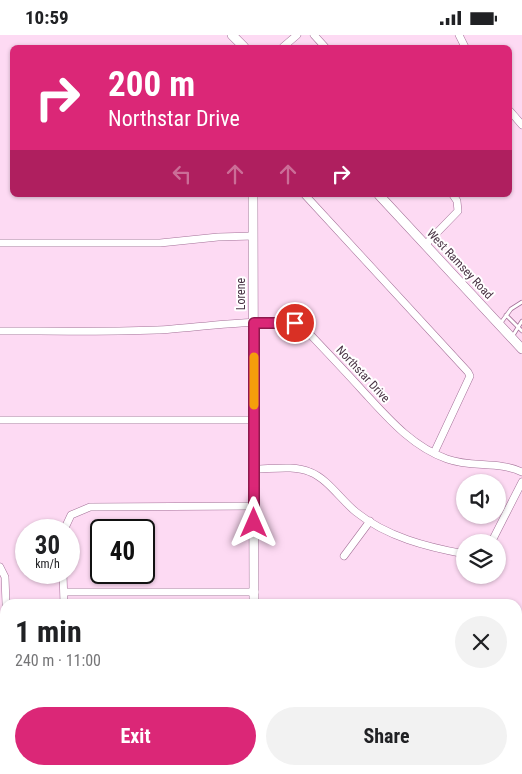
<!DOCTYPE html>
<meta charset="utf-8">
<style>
:root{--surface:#fff;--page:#f2f2f2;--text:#202124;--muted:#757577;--accent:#db2777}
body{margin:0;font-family:"Roboto Condensed",sans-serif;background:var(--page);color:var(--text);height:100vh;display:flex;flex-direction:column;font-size:19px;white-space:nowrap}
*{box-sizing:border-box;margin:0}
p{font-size:16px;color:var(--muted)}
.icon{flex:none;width:28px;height:28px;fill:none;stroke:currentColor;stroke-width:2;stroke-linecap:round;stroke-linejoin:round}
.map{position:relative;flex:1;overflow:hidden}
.panel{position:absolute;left:0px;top:564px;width:522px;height:176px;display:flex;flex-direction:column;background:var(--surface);border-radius:15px 15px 0 0;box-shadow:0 1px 4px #0004}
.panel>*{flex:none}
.hud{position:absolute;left:10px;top:10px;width:502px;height:152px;border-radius:8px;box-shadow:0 1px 4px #0004;background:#db2777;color:#fff;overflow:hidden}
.tools{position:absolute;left:456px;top:439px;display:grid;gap:10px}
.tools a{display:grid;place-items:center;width:50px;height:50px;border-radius:50%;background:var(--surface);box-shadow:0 1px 4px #0004;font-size:25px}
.speed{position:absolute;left:15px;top:484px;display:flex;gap:10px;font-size:25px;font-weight:700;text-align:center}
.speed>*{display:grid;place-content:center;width:65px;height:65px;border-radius:50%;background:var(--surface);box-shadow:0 1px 4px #0004;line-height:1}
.speed small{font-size:12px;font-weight:400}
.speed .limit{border:2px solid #111;border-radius:8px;background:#fff;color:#111}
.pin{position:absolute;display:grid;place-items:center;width:42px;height:42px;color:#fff;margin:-21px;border:2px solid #fff;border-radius:50%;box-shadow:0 1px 5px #0007}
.me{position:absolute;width:55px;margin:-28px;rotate:0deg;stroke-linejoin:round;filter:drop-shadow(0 0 4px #0008)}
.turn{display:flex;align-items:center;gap:18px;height:105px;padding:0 15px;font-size:22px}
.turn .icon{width:65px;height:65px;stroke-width:2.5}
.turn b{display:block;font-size:35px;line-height:42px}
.lanes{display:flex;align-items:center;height:48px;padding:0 15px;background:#0003;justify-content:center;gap:25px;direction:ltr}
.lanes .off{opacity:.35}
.round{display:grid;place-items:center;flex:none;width:52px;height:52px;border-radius:26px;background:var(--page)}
.headline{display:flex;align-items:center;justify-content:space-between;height:85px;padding:0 15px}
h1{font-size:30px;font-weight:700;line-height:38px}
.button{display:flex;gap:10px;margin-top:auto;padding:10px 15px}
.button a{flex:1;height:58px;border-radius:30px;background:var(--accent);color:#fff;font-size:20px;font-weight:700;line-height:58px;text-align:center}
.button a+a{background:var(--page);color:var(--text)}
.status{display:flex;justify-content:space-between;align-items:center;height:35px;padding:0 25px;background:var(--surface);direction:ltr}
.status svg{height:14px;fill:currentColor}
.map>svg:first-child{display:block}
</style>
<div class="status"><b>10:59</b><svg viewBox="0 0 49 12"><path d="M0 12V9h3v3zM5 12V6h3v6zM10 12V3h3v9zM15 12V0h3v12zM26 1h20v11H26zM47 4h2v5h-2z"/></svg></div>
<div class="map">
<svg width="522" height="739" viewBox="0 0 522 739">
<rect width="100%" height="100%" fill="#fddaf3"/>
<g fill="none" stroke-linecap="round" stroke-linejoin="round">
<path stroke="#f4b8e5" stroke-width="2" d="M518 663H522"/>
<g stroke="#a47198" stroke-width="4.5">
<path id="service" d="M506 280 522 296
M500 289 511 274 522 267
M512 302 522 286
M518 614 522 616
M518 645H520L522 641
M518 695 522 698
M0 704H5
M5 735V739
M241 735 242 739
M332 737 338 739
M21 739V735
M128 739H131
M178 739 184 735
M306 739 308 735
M417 739V735
M455 739 456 735"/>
</g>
<g stroke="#a47198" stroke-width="8">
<path id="minor" d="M314 0 325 12
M459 0 465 12
M283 12 297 0
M510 76 522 90
M305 160 468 337 470 341 434 418
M0 208H160L218 202 253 201
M425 210 458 176 457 166 453 160
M0 296C52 296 104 297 157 295 193 294 274 279 304 293 323 313 343 334 362 355 387 382 411 411 447 424 472 433 498 426 522 437
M0 385H254
M254 434C271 434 295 430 310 437 328 444 341 465 356 477 387 502 427 512 465 519
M64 495 71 480 90 472 254 471
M491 508 522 447
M344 521 370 486
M0 532 5 542 6 569
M63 538 64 569
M64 557H255
M0 586H5
M0 676H5"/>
</g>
<g stroke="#a47198" stroke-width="10">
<path id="tertiary" d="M232 0 244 12
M253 160 254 569
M379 160 522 314
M255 735V739
M476 735 484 739
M150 739 157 735"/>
</g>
<g stroke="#5aa4bd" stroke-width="11">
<path id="primary" d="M517 739 522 728"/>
</g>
<use href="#service" stroke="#fff" stroke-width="3"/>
<use href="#minor" stroke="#fff" stroke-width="7"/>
<use href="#tertiary" stroke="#fff" stroke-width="9"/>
<use href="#primary" stroke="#a1ecfe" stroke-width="10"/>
</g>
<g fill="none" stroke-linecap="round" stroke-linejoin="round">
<g stroke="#8e194d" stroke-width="12">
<path id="route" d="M254 488V288H295"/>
</g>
<use href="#route" stroke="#db2777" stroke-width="9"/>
<path stroke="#f59e0b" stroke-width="9" d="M254 370V322"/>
</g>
<g text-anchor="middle" stroke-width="4" stroke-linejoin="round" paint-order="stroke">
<g font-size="12" fill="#4a3445" stroke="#fff">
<text transform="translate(460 229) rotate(47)" y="4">West Ramsey Road</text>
<text transform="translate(241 259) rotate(-90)" y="4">Lorene</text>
<text transform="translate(363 339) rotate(47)" y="4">Northstar Drive</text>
</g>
</g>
</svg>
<div class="tools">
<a><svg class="icon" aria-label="sound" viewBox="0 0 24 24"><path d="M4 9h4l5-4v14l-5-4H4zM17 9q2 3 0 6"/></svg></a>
<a><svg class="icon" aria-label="layers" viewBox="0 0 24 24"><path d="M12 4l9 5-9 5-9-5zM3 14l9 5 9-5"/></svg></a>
</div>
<div class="speed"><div>30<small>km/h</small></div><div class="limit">40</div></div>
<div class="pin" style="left:295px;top:288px;background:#d93025"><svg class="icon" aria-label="arrive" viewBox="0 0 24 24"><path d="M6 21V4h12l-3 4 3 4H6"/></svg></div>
<svg class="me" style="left:254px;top:488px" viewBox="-20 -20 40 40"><path d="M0-17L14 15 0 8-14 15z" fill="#db2777" stroke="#fff" stroke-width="4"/></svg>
<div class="hud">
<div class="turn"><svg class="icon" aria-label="right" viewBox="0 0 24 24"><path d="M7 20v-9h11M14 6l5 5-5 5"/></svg><div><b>200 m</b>Northstar Drive</div></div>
<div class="lanes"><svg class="icon off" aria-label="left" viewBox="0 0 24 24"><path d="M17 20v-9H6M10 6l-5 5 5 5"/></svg><svg class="icon off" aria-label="ahead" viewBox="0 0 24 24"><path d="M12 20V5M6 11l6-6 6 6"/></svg><svg class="icon off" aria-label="ahead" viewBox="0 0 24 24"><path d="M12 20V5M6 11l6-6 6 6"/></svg><svg class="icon" aria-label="right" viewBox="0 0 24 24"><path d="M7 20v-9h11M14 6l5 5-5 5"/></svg></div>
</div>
<section class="panel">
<div class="headline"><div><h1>1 min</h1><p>240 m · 11:00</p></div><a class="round"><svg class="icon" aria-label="close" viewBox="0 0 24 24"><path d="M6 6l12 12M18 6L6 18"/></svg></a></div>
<div class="button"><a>Exit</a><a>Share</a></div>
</section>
</div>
